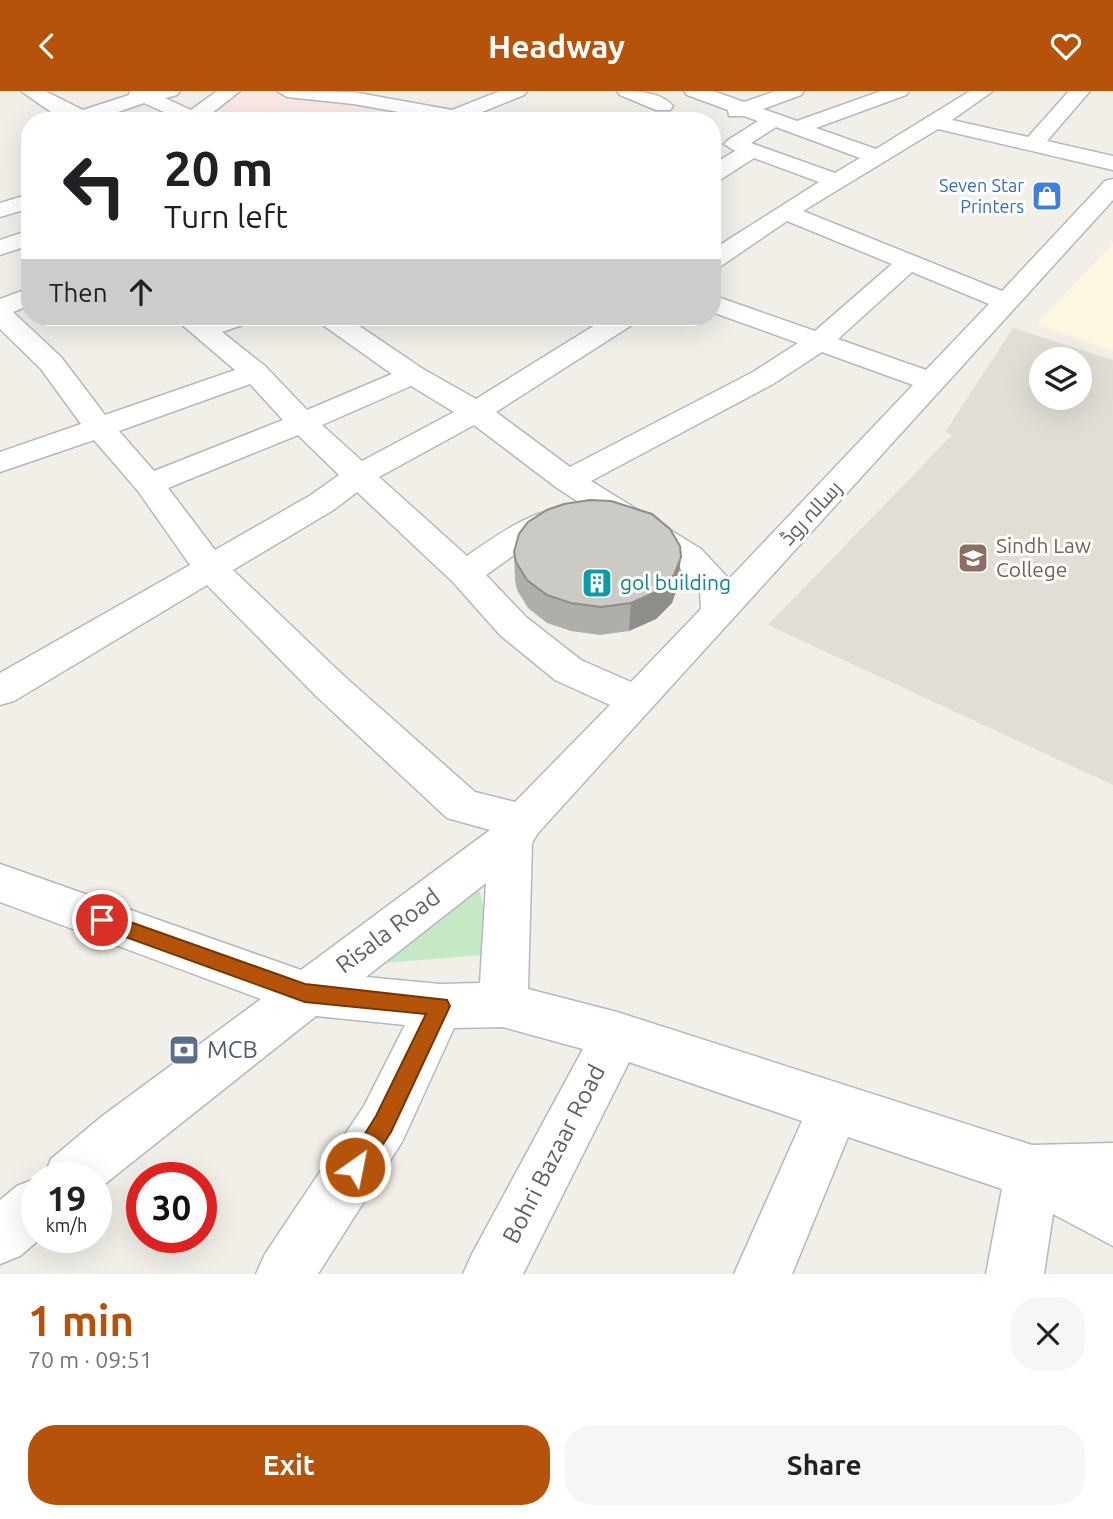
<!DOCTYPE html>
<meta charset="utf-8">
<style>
:root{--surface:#fff;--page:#f6f6f6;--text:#202124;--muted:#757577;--accent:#b45309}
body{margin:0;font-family:Ubuntu,Cairo,sans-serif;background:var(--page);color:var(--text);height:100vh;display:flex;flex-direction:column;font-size:26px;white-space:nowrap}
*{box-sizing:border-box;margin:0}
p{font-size:23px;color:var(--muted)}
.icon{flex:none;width:38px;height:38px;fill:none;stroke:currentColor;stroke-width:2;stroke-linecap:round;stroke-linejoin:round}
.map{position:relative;height:1183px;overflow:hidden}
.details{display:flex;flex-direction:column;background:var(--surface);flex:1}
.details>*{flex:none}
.guide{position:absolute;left:21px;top:21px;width:700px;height:214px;border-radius:28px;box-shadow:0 7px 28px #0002;background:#fff;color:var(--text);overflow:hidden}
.tools{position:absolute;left:1029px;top:256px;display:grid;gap:14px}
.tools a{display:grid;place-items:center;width:63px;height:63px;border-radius:50%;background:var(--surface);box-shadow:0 7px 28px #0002;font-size:35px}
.speed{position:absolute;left:21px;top:1071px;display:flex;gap:14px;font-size:35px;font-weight:700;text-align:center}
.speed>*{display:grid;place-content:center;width:91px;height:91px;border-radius:50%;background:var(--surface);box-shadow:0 7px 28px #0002;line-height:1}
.speed small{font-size:18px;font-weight:400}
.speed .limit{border:10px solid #d22;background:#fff;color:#111}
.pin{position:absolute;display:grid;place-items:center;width:60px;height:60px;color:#fff;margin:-30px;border:4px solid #fff;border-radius:50%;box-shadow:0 2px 7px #0007}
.me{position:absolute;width:77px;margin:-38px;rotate:33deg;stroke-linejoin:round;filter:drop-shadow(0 0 5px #0008)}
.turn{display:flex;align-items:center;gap:24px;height:147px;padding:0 28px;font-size:32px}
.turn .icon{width:91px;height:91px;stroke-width:2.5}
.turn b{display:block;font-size:49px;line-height:60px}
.then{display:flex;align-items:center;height:66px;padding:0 28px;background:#0003;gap:14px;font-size:26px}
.round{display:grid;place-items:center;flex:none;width:74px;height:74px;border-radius:28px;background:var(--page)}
.overview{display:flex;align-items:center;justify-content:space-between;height:119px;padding:0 28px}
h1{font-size:42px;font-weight:700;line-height:52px;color:var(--accent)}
.action{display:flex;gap:14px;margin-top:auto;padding:14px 28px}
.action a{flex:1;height:80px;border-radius:28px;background:var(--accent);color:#fff;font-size:28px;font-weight:700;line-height:80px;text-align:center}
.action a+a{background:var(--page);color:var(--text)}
header{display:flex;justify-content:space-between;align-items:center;height:91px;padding:0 28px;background:var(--accent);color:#fff;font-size:32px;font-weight:700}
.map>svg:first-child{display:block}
</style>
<header><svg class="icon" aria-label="back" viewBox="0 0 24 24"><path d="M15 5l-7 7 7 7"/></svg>Headway<svg class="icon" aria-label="heart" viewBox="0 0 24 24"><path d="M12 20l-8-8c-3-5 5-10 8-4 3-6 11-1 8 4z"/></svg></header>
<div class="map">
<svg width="1113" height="1183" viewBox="0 0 1113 1183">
<rect width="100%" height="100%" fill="#f1efe8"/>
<path fill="#fef7e0" d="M1113 152V260L1037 233Z"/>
<path fill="#e1ded6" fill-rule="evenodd" d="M1013 237 1113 269V694L768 534 952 344 945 341ZM1041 268H1080V306H1041Z"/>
<path fill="#fce8e6" d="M238 0H287L353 7 453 25 441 30H135Z"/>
<path fill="#c5e8c5" d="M477 791 496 863 383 872Z"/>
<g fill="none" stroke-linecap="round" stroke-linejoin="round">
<g stroke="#b5b8bc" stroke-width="3">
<path id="minor" d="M21 0H45L83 19 129 4 130 0H180L177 4 165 7 191 19 217 0H240L202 30H173L175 26 144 12 92 30H61L63 26 51 21Z
M277 0 353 1 452 19 500 0H527L524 4 472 25 476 30H431L433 27 353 13 287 6Z
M617 0C636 0 660 0 673 15L670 19H656L620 4Z
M684 0H713L744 11 776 0H804L801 4 763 18 797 30 881 0H909L906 4 816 37 876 58 970 0H993L952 29 1028 46 1069 0H1090L1047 50 1113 65V79L938 38 803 120 1002 200 1105 90 1113 88V109L538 742 532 752 528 898 617 921 1032 1054 1113 1052V1155L1053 1123 1044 1183H986L1002 1098 848 1046 792 1183H734L802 1030 629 971 523 1183H463L472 1163 583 958 503 936 454 937 402 1051 318 1183H256L265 1163 364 1015 405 934 316 925 96 1100V1087H43L51 1068 101 1026 261 908 0 811V773L301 879 490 739 447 727 316 605 207 494 14 610 0 614V582L190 474 138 400 94 349 0 381V361L81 333 41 278 0 238V208L30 197V214L13 221 61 266 105 324 235 279 173 226H202L206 229 215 226H252L248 232 222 241 265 275 307 319 392 283 320 232 316 226H346L423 278 476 308 608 226H639L635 232 496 321 570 376 753 281 798 252 712 221V204L815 240 892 173 787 130 721 175 712 177V159L819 91 754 67 720 89 712 91V74L735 60 724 53 728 49 758 30 744 25H729L728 19 687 4ZM776 36 860 67 835 82 751 52ZM912 181 989 213 926 279 838 248ZM822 261 913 294 729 488 701 458 591 390 773 293ZM250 293 283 329 154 380 119 340ZM411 295 454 321 362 370 322 334ZM474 334 557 397 677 474 700 500 701 518 631 591 581 569 526 526 486 484 531 452 581 432 586 425 581 418C545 409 495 445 467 465L379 386ZM298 344 339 384 311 404 215 459 168 397ZM357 401 453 491 500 544 555 589 610 614 515 711 475 701 344 585 233 479 335 418ZM486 792 480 892 440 893 366 886Z
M30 103V117L0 126V112Z
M30 139V154L0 164V149Z
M37 1087V1146H42L20 1165 0 1173V1109L17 1095Z"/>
</g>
<use href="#minor" fill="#fff" fill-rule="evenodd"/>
</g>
<path fill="#afaea9" d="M514 461 678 494 672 512 656 528 629 540 600 544 571 540 547 532 528 517 517 499 515 489Z"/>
<path fill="#8f8d8a" d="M681 466 678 494 672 512 656 528 629 540 631 512Z"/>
<path fill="#cccac5" stroke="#8f8d8a" stroke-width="2" d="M590 409 611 410 652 423 670 438 680 455 681 466 674 484 658 500 631 512 601 516 571 512 547 504 527 489 516 471 514 461 519 443 528 431 547 419 564 413Z"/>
<path fill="#b45309" stroke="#753606" stroke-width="2" d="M102 821 305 893 447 909 450 915 391 1041 363 1084 355 1087 347 1084 344 1076 376 1025 426 923 305 911 95 835 92 829 95 823Z"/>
<defs>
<g id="shop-square" transform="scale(1.575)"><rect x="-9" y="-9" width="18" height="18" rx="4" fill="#3f7fe0" stroke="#fff"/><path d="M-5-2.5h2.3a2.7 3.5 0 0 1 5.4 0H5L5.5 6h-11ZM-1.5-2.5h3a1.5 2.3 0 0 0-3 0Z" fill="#fff"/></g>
<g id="university-square" transform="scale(1.575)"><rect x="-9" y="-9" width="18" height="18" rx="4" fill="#8d6e63" stroke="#fff"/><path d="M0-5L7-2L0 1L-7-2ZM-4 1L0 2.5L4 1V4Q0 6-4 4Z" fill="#fff"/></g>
<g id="building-square" transform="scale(1.575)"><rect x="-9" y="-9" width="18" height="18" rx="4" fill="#0f9aa8" stroke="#fff"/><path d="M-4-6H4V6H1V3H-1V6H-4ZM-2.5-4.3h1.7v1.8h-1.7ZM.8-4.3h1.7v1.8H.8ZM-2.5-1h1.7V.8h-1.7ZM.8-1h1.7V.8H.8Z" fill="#fff"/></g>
<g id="bank-square" transform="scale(1.575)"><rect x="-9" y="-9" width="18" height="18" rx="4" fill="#5c6f8a" stroke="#fff"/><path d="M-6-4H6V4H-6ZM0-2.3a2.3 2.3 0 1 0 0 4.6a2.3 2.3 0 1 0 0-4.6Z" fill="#fff"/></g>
</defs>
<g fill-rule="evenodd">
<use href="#shop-square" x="1047" y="105"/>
<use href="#university-square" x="973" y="467"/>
<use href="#building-square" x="597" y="492"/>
<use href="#bank-square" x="184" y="959"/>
</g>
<g text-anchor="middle" stroke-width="6" stroke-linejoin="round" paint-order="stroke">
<g font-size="18" fill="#366cbe" stroke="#fff" text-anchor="end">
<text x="1024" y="101">Seven Star<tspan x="1024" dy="21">Printers</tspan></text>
</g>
<g font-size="21" fill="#5f6368" stroke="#fff">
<text transform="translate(811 422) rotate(-47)" y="7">رسالہ روڈ</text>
</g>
<g font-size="21" fill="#785e54" stroke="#fff" text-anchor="start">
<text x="996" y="462">Sindh Law<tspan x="996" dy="24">College</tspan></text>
</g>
<g font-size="21" fill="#0d838f" stroke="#fff" text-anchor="start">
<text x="620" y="499">gol building</text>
</g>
<g font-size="24" fill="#5f6368" stroke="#fff">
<text transform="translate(388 840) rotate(-37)" y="8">Risala Road</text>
<text transform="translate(554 1063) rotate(-63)" y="8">Bohri Bazaar Road</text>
</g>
<g font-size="24" fill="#4e5e75" stroke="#fff" text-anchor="start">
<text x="207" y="967">MCB</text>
</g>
</g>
</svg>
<div class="tools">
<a><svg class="icon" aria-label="layers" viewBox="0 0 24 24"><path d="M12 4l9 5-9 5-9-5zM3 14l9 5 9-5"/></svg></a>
</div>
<div class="speed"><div>19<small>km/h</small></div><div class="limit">30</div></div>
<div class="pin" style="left:102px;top:829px;background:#d93025"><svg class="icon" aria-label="arrive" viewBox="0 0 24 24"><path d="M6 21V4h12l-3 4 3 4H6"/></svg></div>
<svg class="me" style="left:355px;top:1076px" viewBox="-20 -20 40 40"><circle r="17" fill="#b45309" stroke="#fff" stroke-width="3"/><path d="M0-11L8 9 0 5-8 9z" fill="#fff"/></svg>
<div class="guide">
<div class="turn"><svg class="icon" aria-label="left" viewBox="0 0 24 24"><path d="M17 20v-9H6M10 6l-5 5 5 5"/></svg><div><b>20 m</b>Turn left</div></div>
<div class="then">Then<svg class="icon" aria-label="ahead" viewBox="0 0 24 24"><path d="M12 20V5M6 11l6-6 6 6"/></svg></div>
</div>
</div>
<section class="details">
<div class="overview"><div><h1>1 min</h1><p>70 m · 09:51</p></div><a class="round"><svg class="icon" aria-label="close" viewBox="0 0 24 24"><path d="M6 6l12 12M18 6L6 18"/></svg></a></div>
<div class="action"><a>Exit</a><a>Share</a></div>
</section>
